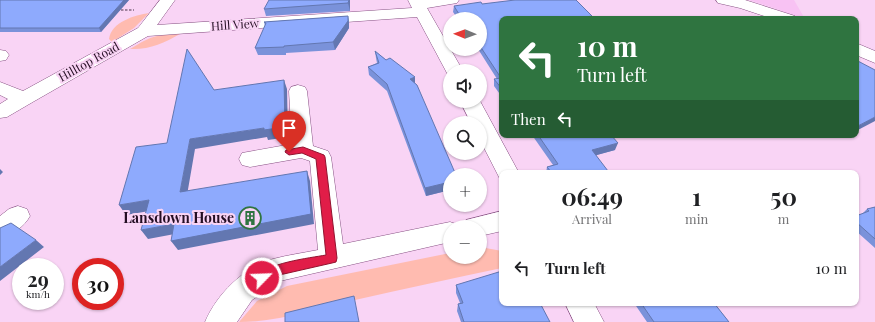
<!DOCTYPE html>
<meta charset="utf-8">
<style>
:root{--surface:#fff;--page:#f2f2f2;--text:#202124;--muted:#757577}
body{margin:0;font-family:"Playfair Display",serif;background:var(--page);color:var(--text);height:100vh;display:flex;flex-direction:column;font-size:15px;white-space:nowrap}
*{box-sizing:border-box;margin:0}
p{font-size:13px;color:var(--muted)}
.icon{flex:none;width:22px;height:22px;fill:none;stroke:currentColor;stroke-width:2;stroke-linecap:round;stroke-linejoin:round}
.map{position:relative;flex:1;overflow:hidden}
.details{position:absolute;left:499px;top:170px;width:360px;height:136px;display:flex;flex-direction:column;background:var(--surface);border-radius:8px;box-shadow:0 1px 3px #0004}
.details>*{flex:none}
.top-card{position:absolute;left:499px;top:16px;width:360px;height:122px;border-radius:8px;box-shadow:0 1px 3px #0004;background:#2f7440;color:#fff;overflow:hidden}
.needle{width:26px;rotate:271deg}
.buttons{position:absolute;left:443px;top:12px;display:grid;gap:8px}
.buttons a{display:grid;place-items:center;width:44px;height:44px;border-radius:50%;background:var(--surface);box-shadow:0 1px 3px #0004;font-size:20px}
.speed{position:absolute;left:12px;top:258px;display:flex;gap:8px;font-size:20px;font-weight:700;text-align:center}
.speed>*{display:grid;place-content:center;width:52px;height:52px;border-radius:50%;background:var(--surface);box-shadow:0 1px 3px #0004;line-height:1}
.speed small{font-size:10px;font-weight:400}
.speed .limit{border:6px solid #d22;background:#fff;color:#111}
.pin{position:absolute;display:grid;place-items:center;width:34px;height:34px;color:#fff;margin:-41px -17px;border-radius:50% 50% 50% 0;rotate:-45deg;box-shadow:0 0 4px #0007}
.pin .icon{rotate:45deg}
.me{position:absolute;width:44px;margin:-22px;rotate:66deg;stroke-linejoin:round;filter:drop-shadow(0 0 3px #0008)}
.turn{display:flex;align-items:center;gap:14px;height:84px;padding:0 12px;font-size:18px}
.turn .icon{width:52px;height:52px;stroke-width:2.5}
.turn b{display:block;font-size:28px;line-height:34px}
.then{display:flex;align-items:center;height:38px;padding:0 12px;background:#0003;gap:8px;font-size:15px}
.eta{display:flex;justify-content:space-evenly;align-items:center;height:68px;text-align:center}
.eta b{font-size:24px;font-weight:700;line-height:28px}
ul{padding:0;list-style:none}
li{display:flex;align-items:center;gap:12px;height:60px;padding:0 12px}
li div{flex:1}
li b{display:block;font-size:15px}
li em{font-style:normal}
.map>svg:first-child{display:block}
</style>
<div class="map">
<svg width="875" height="322" viewBox="0 0 875 322">
<rect width="100%" height="100%" fill="#f9d4f5"/>
<path fill="#f8c2f3" d="M749 0H794L805 19H802L777 9Z"/>
<path fill="#ffbbb0" d="M149 13 134 28 112 42 109 39C111 22 135 15 149 13Z
M180 34C164 43 149 50 130 49 152 36 154 35 180 34Z
M480 247 502 251V268C453 278 404 289 355 300 317 309 278 322 239 322L257 301 287 286 450 253V257H480Z"/>
<g fill="none" stroke-linecap="round" stroke-linejoin="round">
<g stroke="#885284" stroke-width="1">
<path id="minor" d="M160 0H175L157 25 412 8 408 0H459L457 3 427 8 463 71H450V75H448L417 17 148 36 31 103 7 117 0 118V104L8 99 0 95V82L23 91 138 28Z
M716 0H745L795 16 797 19H773L740 8 718 3Z
M856 43 875 51V63L856 55Z
M0 50 6 51 9 55 6 60 0 61Z
M298 85 305 87 307 91 313 146 328 151 331 157 343 244 450 222 459 225 460 227H450V242L280 281 252 300 237 322H205C217 294 243 268 273 259 288 255 303 253 318 250L310 161 301 158 250 167 242 165 239 159 242 153 292 144 289 91 291 87Z
M460 101H480L519 173H502V179H500L480 140V123H471Z
M18 206 27 209 30 216C24 227 12 235 0 239V216L9 209Z
M502 211V231L480 236V227H463L466 220Z
M565 303H594L604 322H574Z"/>
</g>
<path stroke="#a1839f" stroke-width="2" stroke-dasharray="2.5 1.5" stroke-linecap="butt" d="M117 10H134"/>
<use href="#minor" fill="#fff" fill-rule="evenodd"/>
</g>
<path fill="#7a92da" d="M0 0H129L101 32H0Z
M350 0V11L266 16 264 9Z
M482 4 592 16 591 19H502V97L494 86V79H497L478 49H480V19H458L453 12 454 6Z
M348 16 349 23V28L335 50 286 53V55H258L255 48 265 26 264 22Z
M375 51 415 83 450 175V190L426 196 387 91 369 75 368 67 377 63 376 58Z
M532 135H611L615 150 596 155 607 173H546L547 167 553 165Z
M875 207V248L856 231V216L862 214 867 209Z
M456 285 550 322H461L457 311 458 304 460 303 456 293Z
M634 303H714L729 322H647Z"/>
<path fill="#6377b1" d="M124 0H129L101 32 99 28Z
M349 0H350V11L348 3Z
M348 16 349 23V28L335 50 333 42Z
M592 16 591 19H573Z
M415 77V84L410 79Z
M284 80 287 89 288 137 268 140 267 137 195 149 186 201 180 192 190 139 264 128Z
M875 117V121L856 131V127Z
M618 143 615 150 590 157 592 150Z
M0 169 3 172 0 175Z
M307 171 310 181 314 224 178 250 171 241Z
M608 171 607 173H599Z
M450 182V190L426 196 425 188Z
M149 200 155 210 126 215 119 205Z
M174 224 180 233 148 239 141 230Z
M36 240 44 247 0 281V267Z"/>
<path fill="#8eaafd" stroke="#6377b1" d="M0 0H124L99 28H0Z
M269 0H349L348 3 264 9Z
M515 0H576L592 16 573 19H502V89L494 79 501 78 480 46V19H462L454 6 481 2 482 4Z
M348 16V21L333 42 284 46V47L255 48 266 23 264 22Z
M187 49 214 90 284 80 285 127 264 130V128L190 139 180 192 307 171 311 214 171 241 174 224 141 230 149 200 119 205 136 147 167 143Z
M375 51 386 60 390 58 415 77 410 79 417 85 456 175H450V182L425 188 387 84 368 67 379 63Z
M856 60 875 70V117L856 127Z
M538 135H611L618 143 592 150 608 171 599 173H552L547 167 558 164Z
M875 207V239L856 222V216L869 211 867 209Z
M11 223 36 240 0 267V228Z
M502 271V303H540L550 322H464L458 304 463 303 456 285Z
M354 296 359 322H285V313Z
M641 303H714L729 322H654Z"/>
<path fill="#e11d48" stroke="#92132f" d="M303 147 324 155 325 157 337 258 336 262 332 263 275 276 262 283 258 281 257 278C264 263 310 258 326 255L316 159 302 153 289 155 285 152 286 150Z"/>
<defs>
<g id="building-ring" transform="scale(1.15)"><circle r="9.5" fill="#f9d4f5" stroke="#2f7440" stroke-width="1.5"/><path d="M-4-6H4V6H1V3H-1V6H-4ZM-2.5-4.3h1.7v1.8h-1.7ZM.8-4.3h1.7v1.8H.8ZM-2.5-1h1.7V.8h-1.7ZM.8-1h1.7V.8H.8Z" fill="#2f7440"/></g>
</defs>
<g fill-rule="evenodd">
<use href="#building-ring" x="250" y="218"/>
</g>
<g text-anchor="middle" stroke-width="4" stroke-linejoin="round" paint-order="stroke">
<g font-size="12" fill="#240e23" stroke="#f9d4f5">
<text transform="translate(235 25) rotate(-4)" y="4">Hill View</text>
<text transform="translate(89 62) rotate(-29)" y="4">Hilltop Road</text>
</g>
<g font-size="14" font-weight="bold" fill="#240e23" stroke="#f9d4f5" text-anchor="end">
<text x="234" y="223">Lansdown House</text>
</g>
</g>
</svg>
<div class="buttons">
<a><svg class="needle" viewBox="-14 -14 28 28"><path d="M0-13l5 13h-10z" fill="#e53935"/><path d="M0 13l5-13h-10z" fill="#757577"/></svg></a>
<a><svg class="icon" aria-label="sound" viewBox="0 0 24 24"><path d="M4 9h4l5-4v14l-5-4H4zM17 9q2 3 0 6"/></svg></a>
<a><svg class="icon" aria-label="search" viewBox="0 0 24 24"><circle cx="10" cy="10" r="6"/><path d="M15 15l6 6"/></svg></a>
<a>+</a>
<a>−</a>
</div>
<div class="speed"><div>29<small>km/h</small></div><div class="limit">30</div></div>
<div class="pin" style="left:289px;top:152px;background:#d93025"><svg class="icon" aria-label="arrive" viewBox="0 0 24 24"><path d="M6 21V4h12l-3 4 3 4H6"/></svg></div>
<svg class="me" style="left:262px;top:278px" viewBox="-20 -20 40 40"><circle r="17" fill="#e11d48" stroke="#fff" stroke-width="3"/><path d="M0-11L8 9 0 5-8 9z" fill="#fff"/></svg>
<div class="top-card">
<div class="turn"><svg class="icon" aria-label="left" viewBox="0 0 24 24"><path d="M17 20v-9H6M10 6l-5 5 5 5"/></svg><div><b>10 m</b>Turn left</div></div>
<div class="then">Then<svg class="icon" aria-label="left" viewBox="0 0 24 24"><path d="M17 20v-9H6M10 6l-5 5 5 5"/></svg></div>
</div>
<section class="details">
<div class="eta">
<div><b>06:49</b><p>Arrival</p></div>
<div><b>1</b><p>min</p></div>
<div><b>50</b><p>m</p></div>
</div>
<ul>
<li><svg class="icon" aria-label="left" viewBox="0 0 24 24"><path d="M17 20v-9H6M10 6l-5 5 5 5"/></svg><div><b>Turn left</b></div><em>10 m</em></li>
</ul>
</section>
</div>
